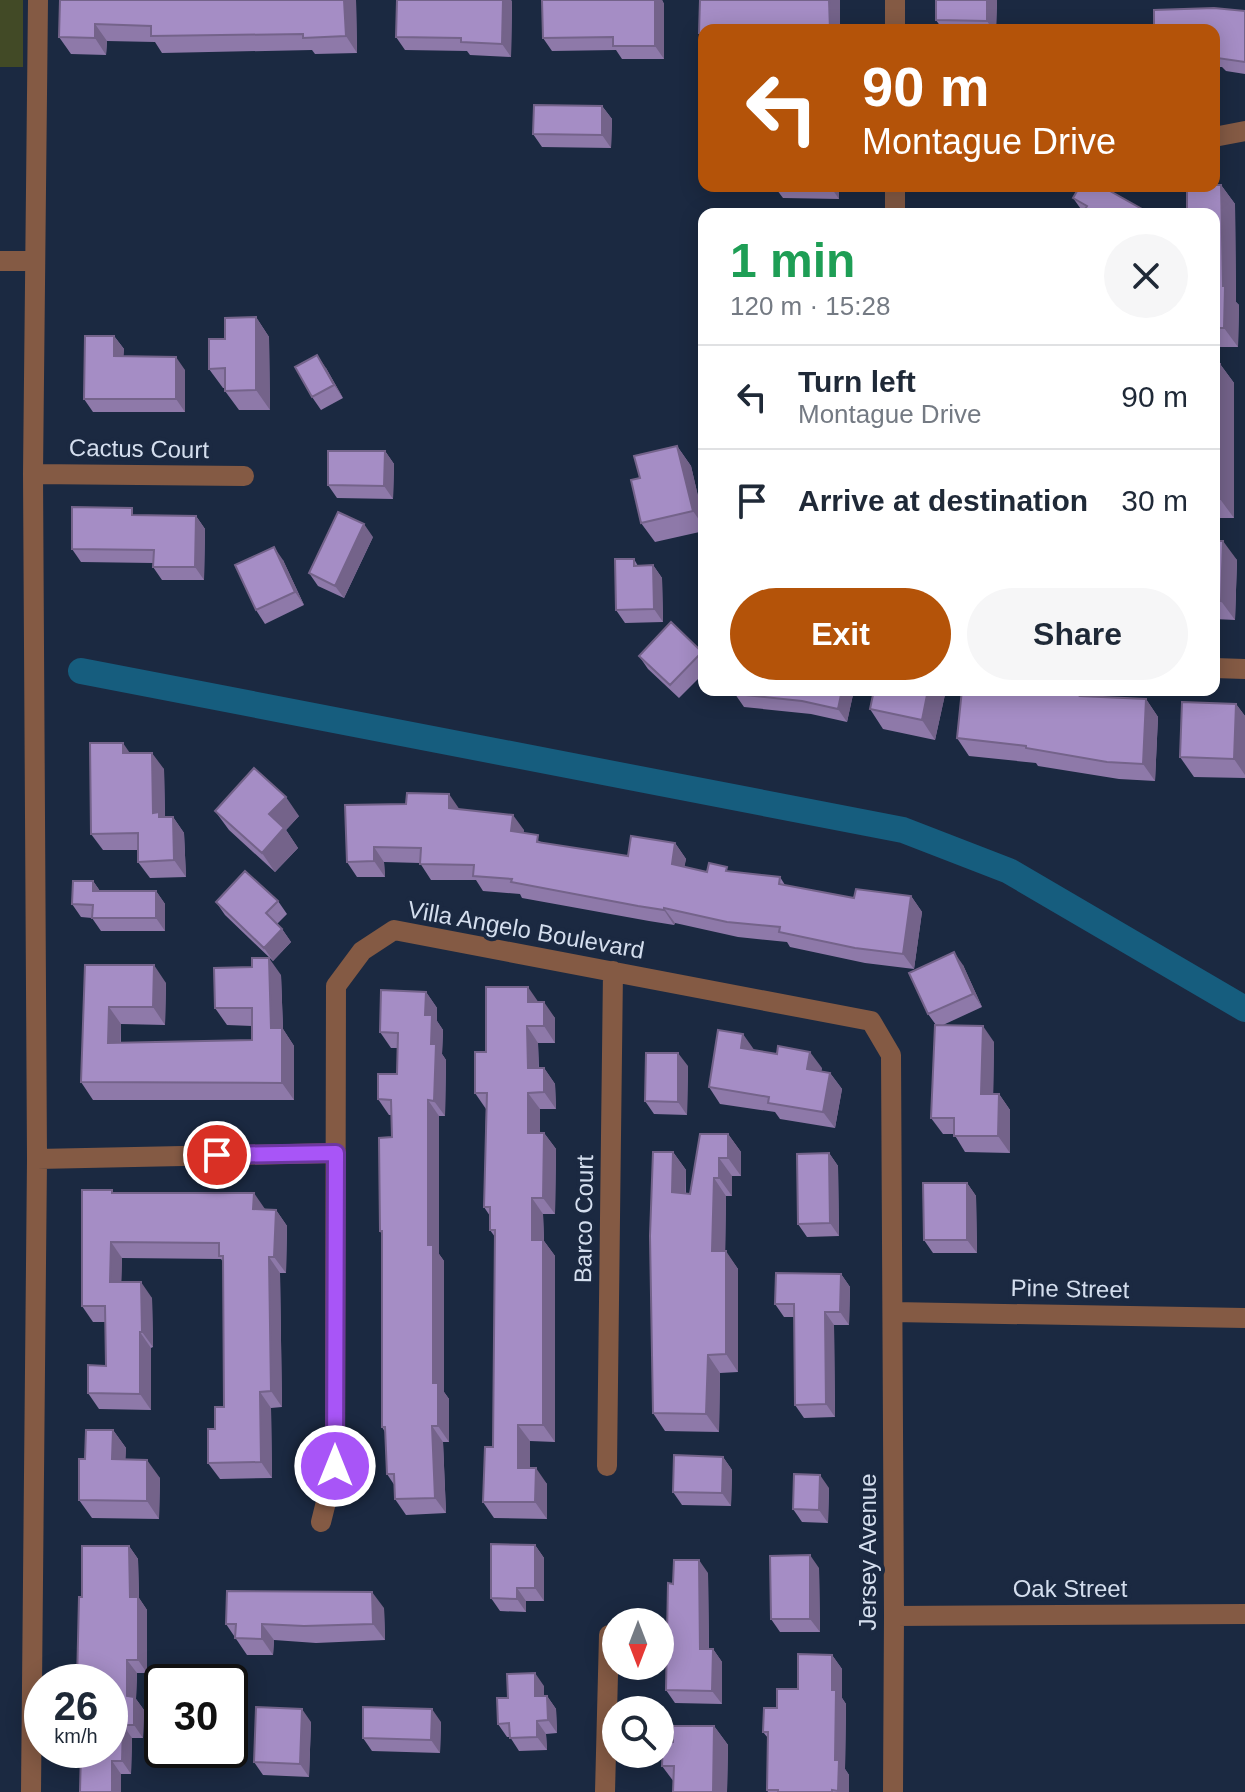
<!DOCTYPE html>
<meta charset="utf-8">
<style>
:root{--surface:#fff;--page:#f6f6f7;--text:#1f2937;--muted:#747a83;--line:#e0e1e3;--accent:#b45309}
body{margin:0;font-family:Helvetica,sans-serif;background:var(--page);color:var(--text);height:100vh;display:flex;flex-direction:column;font-size:30px;white-space:nowrap}
*{box-sizing:border-box;margin:0}
p{font-size:26px;color:var(--muted)}
.icon{flex:none;width:44px;height:44px;fill:none;stroke:currentColor;stroke-width:2;stroke-linecap:round;stroke-linejoin:round}
.map{position:relative;flex:1;overflow:hidden}
.drawer{position:absolute;left:698px;top:208px;width:522px;height:488px;display:flex;flex-direction:column;background:var(--surface);border-radius:16px;box-shadow:0 4px 20px #0003}
.drawer>*{flex:none}
.banner{position:absolute;left:698px;top:24px;width:522px;height:168px;border-radius:16px;box-shadow:0 4px 20px #0003;background:#b45309;color:#fff;overflow:hidden}
.needle{width:52px;rotate:180deg}
.fabs{position:absolute;left:602px;top:1608px;display:grid;gap:16px}
.fabs a{display:grid;place-items:center;width:72px;height:72px;border-radius:50%;background:var(--surface);box-shadow:0 4px 20px #0003;font-size:40px}
.speed{position:absolute;left:24px;top:1664px;display:flex;gap:16px;font-size:40px;font-weight:700;text-align:center}
.speed>*{display:grid;place-content:center;width:104px;height:104px;border-radius:50%;background:var(--surface);box-shadow:0 4px 20px #0003;line-height:1}
.speed small{font-size:20px;font-weight:400}
.speed .limit{border:4px solid #111;border-radius:12px;background:#fff;color:#111}
.pin{position:absolute;display:grid;place-items:center;width:68px;height:68px;color:#fff;margin:-34px;border:4px solid #fff;border-radius:50%;box-shadow:0 2px 8px #0007}
.me{position:absolute;width:88px;margin:-44px;rotate:0deg;stroke-linejoin:round;filter:drop-shadow(0 0 6px #0008)}
.turn{display:flex;align-items:center;gap:28px;height:168px;padding:0 32px;font-size:36px}
.turn .icon{width:104px;height:104px;stroke-width:2.5}
.turn b{display:block;font-size:56px;line-height:68px}
.round{display:grid;place-items:center;flex:none;width:84px;height:84px;border-radius:42px;background:var(--page)}
.head{display:flex;align-items:center;justify-content:space-between;height:136px;padding:0 32px}
h1{font-size:48px;font-weight:700;line-height:60px;color:#1e9e55}
.action{display:flex;gap:16px;margin-top:auto;padding:16px 32px}
.action a{flex:1;height:92px;border-radius:48px;background:var(--accent);color:#fff;font-size:32px;font-weight:700;line-height:92px;text-align:center}
.action a+a{background:var(--page);color:var(--text)}
ul{padding:0;list-style:none}
li{display:flex;align-items:center;gap:24px;height:104px;padding:0 32px;border-top:2px solid var(--line)}
li div{flex:1}
li b{display:block;font-size:30px}
li em{font-style:normal}
.map>svg:first-child{display:block}
</style>
<div class="map">
<svg width="1245" height="1792" viewBox="0 0 1245 1792">
<rect width="100%" height="100%" fill="#1b2941"/>
<path fill="#424a26" d="M0 0H23V67H0Z"/>
<g fill="none" stroke-linecap="round" stroke-linejoin="round">
<path stroke="#165d7e" stroke-width="26" d="M81 671 903 830 1009 871 1245 1009"/>
<path stroke="#845a44" stroke-width="20" d="M895 0V30
M1214 137 1245 131
M895 186V214
M0 261H35
M33 474 244 476
M1214 668 1245 669
M37 1159 336 1153
M893 1312 1245 1318
M607 1466 613 971
M321 1522 335 1466 336 986 362 951 394 930 871 1021 891 1055 894 1616 893 1792
M894 1616 1245 1614
M31 1792 37 1159 33 474 38 0
M605 1792 609 1635"/>
</g>
<path fill="#8e79a9" d="M60 0H356L357 53 315 54 312 50 162 53 155 42 107 41 106 55 71 54 59 37Z
M397 0H511L512 2 511 57 470 55 467 51 405 50 396 37Z
M542 0H662L664 4V59H622L616 50 552 51 543 38Z
M936 0H997L996 30H943L936 20Z
M1245 11V74L1226 71 1222 67H1214V30L1154 27Z
M602 106 612 119 611 148 542 147 533 134Z
M1221 185 1235 204 1236 302 1239 305 1238 347H1214V214Z
M774 186H839V199L783 198Z
M944 186H1003V190H947Z
M1073 198 1150 214 1083 212Z
M256 317 269 337 270 410H239L225 391V388H223L209 369Z
M114 336 124 349 123 356 185 370V412H93L84 399Z
M1214 364H1220L1234 383V518H1214Z
M326 368 343 398 321 410 312 397Z
M677 446 691 466 704 522V531L655 542 641 523Z
M385 451 394 464 393 499 337 498 328 485Z
M138 515 196 516 205 529 204 580H162L153 567V563L81 562 72 549Z
M373 537 344 598 318 586 309 573Z
M1214 541 1237 560 1235 620 1214 619Z
M634 559 638 566 653 565 662 578 663 622 625 623 616 610Z
M283 560 304 605 265 624 256 610Z
M702 652 704 655V673L679 698 648 669 639 656Z
M736 690H854L847 722 811 714 744 707 735 694Z
M874 690H946L935 740 883 729 870 709Z
M976 692 1081 694 1082 696 1146 699 1158 717 1155 781 1119 779 1038 766 1036 763 969 756 957 738Z
M1236 704 1245 716V778L1194 777 1180 757Z
M130 753 164 769 165 817H173L184 833 186 877 150 878 138 862V850H103L91 834Z
M406 804 460 809 524 830 523 833 543 843 628 856 675 843 686 859 684 867 707 872H730L780 877 785 885 854 898 911 896 922 912 914 969 865 963 790 947 787 942 738 937 675 923 674 925 649 921 522 898 520 894 483 891 476 880H431L420 863 384 862 385 877H357L347 862Z
M215 811 299 816 286 830 298 848 275 872 229 830Z
M93 881 100 891H156L165 904V931H101L92 918 81 917 72 904Z
M278 901 287 914 277 924 282 929 291 942 273 961 225 915 216 902Z
M85 965 166 983 165 1025 121 1024V1043L252 1040V1026L227 1025 215 1008 281 975 283 1029 294 1046V1100H93L81 1082Z
M963 965 982 1007 943 1025 994 1042 993 1094H999L1010 1110V1153L965 1152 954 1134H943L931 1118 936 1025 928 1014Z
M426 992 437 1008V1021L443 1030 442 1054 446 1060 445 1116H439V1254L444 1261V1392L449 1399V1442H443L446 1513 406 1515 395 1499V1486L387 1474 385 1432 382 1427V1235L380 1231 392 1137 391 1115H389L378 1099 397 1074 398 1048H391L380 1032Z
M538 1002 555 1018V1043H538L539 1068H544L555 1084 556 1109H540V1133H544L556 1149 555 1214H543L544 1241 555 1256V1442L530 1441V1468L547 1484V1519L494 1518 483 1502 493 1447 495 1237 490 1230V1216L484 1207 486 1109 475 1093 486 1052Z
M688 1066 687 1115 654 1114 645 1101Z
M822 1068 821 1071 830 1073 842 1089 835 1128 780 1119 775 1112 720 1104 709 1087Z
M728 1134 741 1152V1176H732V1196H726L725 1251 738 1269V1372L720 1373 719 1432 665 1431 653 1413 673 1152 686 1170V1193L690 1194Z
M829 1153 838 1166 839 1236 807 1237 798 1224Z
M967 1183 976 1196 977 1253H933L924 1240Z
M114 1193 276 1210 287 1226 286 1273H280L282 1407 271 1408 272 1478 220 1479 208 1463 215 1429 224 1407 223 1262 221 1259 122 1258 121 1282 152 1298 153 1347 151 1348V1410L99 1409 88 1393 106 1366V1322H93L82 1306Z
M841 1274 850 1287 849 1325H834L835 1417 804 1418 795 1405 794 1317H784L775 1304Z
M113 1430 126 1448 125 1459 160 1478 159 1519 92 1518 79 1500 85 1459Z
M723 1457 732 1470 731 1506 682 1505 673 1492Z
M829 1488 828 1523 802 1522 793 1509Z
M535 1545 544 1558V1601H526V1612L500 1611 491 1598Z
M129 1546 138 1559 139 1598 147 1610V1673H137L136 1699 144 1710 143 1738H132L131 1774H121L80 1792Z
M819 1568 820 1632H780L771 1619Z
M708 1573 709 1649H713L722 1662V1704L675 1703 666 1690 673 1584Z
M384 1608 385 1640 316 1643 274 1640 273 1655H247L226 1624Z
M832 1655 842 1669V1698L846 1704 845 1769 849 1775V1792H768L767 1790 768 1738 763 1732 777 1708Z
M544 1686V1696H547L556 1709 557 1733 546 1734 547 1750 519 1751 510 1737H507L498 1724 508 1698Z
M311 1722 309 1777 263 1775 254 1762Z
M441 1722 440 1753 372 1751 363 1738Z
M714 1726 728 1745 727 1792H673L674 1782 662 1766 673 1742Z"/>
<path fill="#74638a" d="M344 0H356L357 53 346 36Z
M503 0H511L512 2 511 57 502 44Z
M655 0H662L664 4V59L655 46Z
M829 0H840V30H830Z
M987 0H997L996 30H993L987 21Z
M95 24 107 41 106 55 95 38Z
M602 106 612 119 611 148 602 135Z
M1221 185 1235 204 1236 302 1239 305 1238 347 1224 328Z
M830 186H839V199Z
M256 317 269 337 270 410 256 390Z
M114 336 124 349 123 369 114 356Z
M317 355 326 368 343 398 334 385Z
M176 357 185 370V412L176 399Z
M1220 364 1234 383V518L1220 499Z
M677 446 691 466 704 522V527L693 511Z
M385 451 394 464 393 499 384 486Z
M196 516 205 529 204 580 195 567Z
M364 524 373 537 344 598 335 586Z
M1223 541 1237 560 1235 620 1221 601Z
M274 547 283 560 304 605 295 592Z
M653 565 662 578 663 622 654 609Z
M842 690H854L847 722 838 709Z
M928 690H946L935 740 922 720Z
M1146 699 1158 717 1155 781 1143 764Z
M1236 704 1245 716V775L1234 759Z
M123 743 134 759 123 753Z
M152 753 164 769 165 821 153 813Z
M449 794 460 810 449 808Z
M286 797 299 816 286 830 298 848 275 872 262 853 269 814Z
M513 815 524 830 522 846 511 831Z
M173 817 184 833 186 877 174 860Z
M675 843 686 859 682 880 672 864Z
M374 847 384 862 385 877 374 861Z
M93 881 102 894 93 891Z
M156 891 165 904V931L156 918Z
M911 896 922 912 914 969 903 954Z
M664 908 675 923 674 925 664 910Z
M282 929 291 942 273 961 264 948Z
M954 952 963 965 982 1007 973 994Z
M269 958 281 975 283 1029 294 1046V1100L282 1083 271 1028Z
M154 965 166 983 165 1025 153 1007Z
M528 987 539 1003 528 1002Z
M426 992 437 1008V1021L443 1030 442 1054 446 1060 445 1116 434 1101 431 1044 425 1015Z
M544 1002 555 1018V1043L544 1026Z
M109 1007 121 1024 120 1060 108 1043Z
M527 1026 538 1043 539 1084 528 1068Z
M983 1026 994 1042 993 1110 981 1094Z
M743 1034 755 1051 741 1048Z
M810 1052 822 1068 819 1085 807 1069Z
M678 1053 688 1066 687 1115 678 1102Z
M544 1068 555 1084 556 1109 544 1092Z
M830 1073 842 1089 835 1128 823 1112Z
M528 1093 540 1109V1149L528 1133Z
M999 1094 1010 1110V1153L998 1136Z
M428 1100 439 1116V1254L444 1261V1392L449 1399V1442L438 1426 433 1383 428 1245Z
M544 1133 556 1149 555 1214 543 1198Z
M728 1134 741 1152V1176L728 1158Z
M673 1152 686 1170 685 1210 672 1192Z
M829 1153 838 1166 839 1236 830 1223Z
M719 1158 732 1176V1196L719 1178Z
M714 1178 726 1196 725 1269 712 1251Z
M967 1183 976 1196 977 1253 967 1240Z
M254 1193 265 1209 264 1225 253 1209Z
M532 1198 543 1214 544 1241 555 1256V1442L543 1425 532 1240Z
M276 1210 287 1226 286 1273 274 1257Z
M111 1242 122 1258 121 1298 110 1282Z
M726 1251 738 1269V1372L726 1354Z
M269 1257 280 1273 282 1407 271 1391Z
M841 1274 850 1287 849 1325 840 1312Z
M141 1282 152 1298 153 1347 142 1332Z
M825 1312 834 1325 835 1417 826 1404Z
M140 1332 151 1348V1410L140 1394Z
M708 1355 720 1373 719 1432 706 1414Z
M260 1392 271 1408 272 1478 261 1462Z
M518 1425 530 1441V1484L518 1468Z
M432 1426 443 1442 446 1513 435 1498Z
M113 1430 126 1448 125 1477 112 1459Z
M723 1457 732 1470 731 1506 722 1493Z
M147 1460 160 1478 159 1519 147 1501Z
M536 1468 547 1484V1519L535 1502Z
M820 1475 829 1488 828 1523 819 1510Z
M535 1545 544 1558V1601L535 1588Z
M129 1546 138 1559 139 1598 147 1610V1673L138 1660 130 1597Z
M810 1555 819 1568 820 1632 810 1619Z
M699 1560 708 1573 709 1662 700 1649Z
M517 1588 526 1601V1612L517 1599Z
M372 1592 384 1608 385 1640 373 1624Z
M262 1624 274 1640 273 1655 262 1639Z
M713 1649 722 1662V1704L712 1691Z
M832 1655 842 1669V1698L846 1704 845 1769 849 1775V1792H839L838 1791 835 1760 832 1690Z
M127 1660 137 1673 136 1699 144 1710 143 1738 134 1725 127 1696Z
M535 1673 544 1686V1709L535 1696Z
M547 1696 556 1709 557 1733 548 1720Z
M302 1709 311 1722 309 1777 300 1764Z
M432 1709 441 1722 440 1753 431 1740Z
M537 1721 546 1734 547 1750 537 1737Z
M123 1725 132 1738 131 1774 122 1761Z
M714 1726 728 1745 727 1792H713Z
M112 1761 121 1774V1792H112Z"/>
<path fill="#a58dc5" stroke="#74638a" stroke-width="2" d="M60 0H344L346 36 303 38V34L151 36V26L95 24V38L59 37Z
M397 0H503L502 44 461 42V38L396 37Z
M542 0H655V46H613V37L543 38Z
M700 0H829L830 30H704V33H699Z
M936 0H987V21L936 20Z
M1214 8 1245 11V62L1217 58V54H1214V30H1143L1142 27H1154V10Z
M534 105 602 106V135L533 134Z
M1214 185H1221L1223 286H1225L1224 328H1214V214H1173V210H1187V186H1214Z
M1080 186H1101L1149 213 1148 214H1082L1087 206 1073 198Z
M256 317V390L225 391V368L209 369V339H225V318Z
M85 336H114V356L176 357V399H84Z
M317 355 334 385 312 397 295 367Z
M1214 364H1220V499H1214Z
M677 446 693 511 641 523 631 480 640 478 634 456Z
M328 451H385L384 486 328 485Z
M72 507 132 508V515L196 516 195 567H153L154 550 72 549Z
M338 512 364 524 335 586 309 573Z
M1214 541H1223L1221 601 1214 600Z
M274 547 295 592 256 610 235 565Z
M615 559H634V566L653 565 654 609 616 610Z
M671 622 702 652 670 685 639 656Z
M736 690H842L838 709 802 701 735 694Z
M874 690H928L922 720 870 709Z
M962 690 976 692V690H1058L1081 694 1080 696 1146 699 1143 764 1107 762 1026 748V746L957 738Z
M1182 702 1236 704 1234 759 1180 757Z
M90 743H123V753H152L153 813 159 812V817H173L174 860 138 862V833L91 834Z
M254 768 286 797 269 814 284 828 262 853 215 811Z
M407 793 449 794V808L513 815 511 831 538 835 537 842 628 856 631 836 675 843 672 864 707 872 709 863 727 867 726 871 780 877 779 884 854 898 856 889 911 896 903 954 855 948 779 932 780 927 727 922 664 908V910L638 906 511 882 512 879 473 876 474 865 420 864 421 848 374 847V861L347 862 345 805 406 804Z
M245 871 278 901 266 913 282 929 264 948 216 902Z
M73 881H93V891H156V918H92L93 905 72 904Z
M954 952 973 994 928 1014 909 973Z
M252 958H269L271 1028H282V1083L81 1082 85 965H154L153 1007H109L108 1043 252 1040V1008H215L214 968 252 967Z
M486 987H528V1002H544V1026H527L528 1068H544V1092L528 1093V1133H544L543 1198H532V1240H543V1425H518V1468H536L535 1502H483L485 1447H493L495 1230H490V1207H484L487 1093H475V1052H486Z
M381 990 426 992 425 1015H432L431 1044H436L434 1101 428 1100V1245H433V1383H438V1426H432L435 1498 395 1499 394 1474H387L385 1427H382V1231H380L379 1138 392 1137 391 1100 378 1099V1074H397L398 1033 380 1032Z
M935 1025 983 1026 981 1094H999L998 1136H954V1118H931Z
M718 1030 743 1034 741 1048 777 1054 778 1046 810 1052 807 1069 830 1073 823 1112 768 1103 769 1097 709 1087Z
M646 1053H678V1102L645 1101Z
M700 1134H728V1158H719V1178H714L712 1251H726V1354L708 1355 706 1414 653 1413 650 1236 653 1152H673L672 1192 690 1194Z
M829 1153 830 1223 798 1224 797 1154Z
M923 1183H967V1240H924Z
M82 1190H112V1193H254L253 1209 276 1210 274 1257H269L271 1391 260 1392 261 1462 208 1463V1429H215V1407H224L223 1256H219V1243L111 1242 110 1282H141L142 1332H140V1394L88 1393V1365L106 1366 105 1306H82Z
M776 1273 841 1274 840 1312H825L826 1404 795 1405 794 1304H775Z
M86 1430H113L112 1459 147 1460V1501L79 1500V1459H85Z
M674 1455 723 1457 722 1493 673 1492Z
M794 1474 820 1475 819 1510 793 1509Z
M491 1544 535 1545V1588H517V1599L491 1598Z
M82 1546H129L130 1597H138V1660H127V1696L134 1697V1725H123L122 1761H112V1792H80L81 1750H110V1682H77L79 1597H82Z
M810 1555V1619H771L770 1556Z
M674 1560H699L700 1649H713L712 1691 666 1690 668 1583 673 1584Z
M227 1591 372 1592 373 1624 304 1626 262 1624V1639L235 1638 236 1624H226Z
M798 1654 832 1655V1690H836L835 1760H839L838 1791 832 1790V1792H778V1790H767L768 1732H763L764 1708H777V1689H798Z
M535 1673V1696H547L548 1720 537 1721V1737L510 1738 509 1723 498 1724 497 1698H508L507 1674Z
M256 1707 302 1709 300 1764 254 1762Z
M363 1707 432 1709 431 1740 363 1738Z
M673 1726H714L713 1792H673L674 1766H662L663 1741 673 1742Z"/>
<g fill="none" stroke-linecap="round" stroke-linejoin="round">
<g stroke="#6d37a1" stroke-width="20">
<path id="route" d="M217 1155 336 1153 335 1466"/>
</g>
<use href="#route" stroke="#a855f7" stroke-width="14"/>
</g>
<g text-anchor="middle" stroke-width="8" stroke-linejoin="round" paint-order="stroke">
<g font-size="24" fill="#d4deee" stroke="#1b2941">
<text transform="translate(139 449) rotate(1)" y="8">Cactus Court</text>
<text transform="translate(526 930) rotate(10)" y="8">Villa Angelo Boulevard</text>
<text transform="translate(584 1219) rotate(-89)" y="8">Barco Court</text>
<text transform="translate(1070 1289) rotate(1)" y="8">Pine Street</text>
<text transform="translate(868 1552) rotate(-90)" y="8">Jersey Avenue</text>
<text x="1070" y="1597">Oak Street</text>
</g>
</g>
</svg>
<div class="fabs">
<a><svg class="needle" viewBox="-14 -14 28 28"><path d="M0-13l5 13h-10z" fill="#e53935"/><path d="M0 13l5-13h-10z" fill="#747a83"/></svg></a>
<a><svg class="icon" aria-label="search" viewBox="0 0 24 24"><circle cx="10" cy="10" r="6"/><path d="M15 15l6 6"/></svg></a>
</div>
<div class="speed"><div>26<small>km/h</small></div><div class="limit">30</div></div>
<div class="pin" style="left:217px;top:1155px;background:#d93025"><svg class="icon" aria-label="arrive" viewBox="0 0 24 24"><path d="M6 21V4h12l-3 4 3 4H6"/></svg></div>
<svg class="me" style="left:335px;top:1466px" viewBox="-20 -20 40 40"><circle r="17" fill="#a855f7" stroke="#fff" stroke-width="3"/><path d="M0-11L8 9 0 5-8 9z" fill="#fff"/></svg>
<div class="banner">
<div class="turn"><svg class="icon" aria-label="left" viewBox="0 0 24 24"><path d="M17 20v-9H6M10 6l-5 5 5 5"/></svg><div><b>90 m</b>Montague Drive</div></div>
</div>
<section class="drawer">
<div class="head"><div><h1>1 min</h1><p>120 m · 15:28</p></div><a class="round"><svg class="icon" aria-label="close" viewBox="0 0 24 24"><path d="M6 6l12 12M18 6L6 18"/></svg></a></div>
<ul>
<li><svg class="icon" aria-label="left" viewBox="0 0 24 24"><path d="M17 20v-9H6M10 6l-5 5 5 5"/></svg><div><b>Turn left</b><p>Montague Drive</p></div><em>90 m</em></li>
<li><svg class="icon" aria-label="arrive" viewBox="0 0 24 24"><path d="M6 21V4h12l-3 4 3 4H6"/></svg><div><b>Arrive at destination</b></div><em>30 m</em></li>
</ul>
<div class="action"><a>Exit</a><a>Share</a></div>
</section>
</div>
